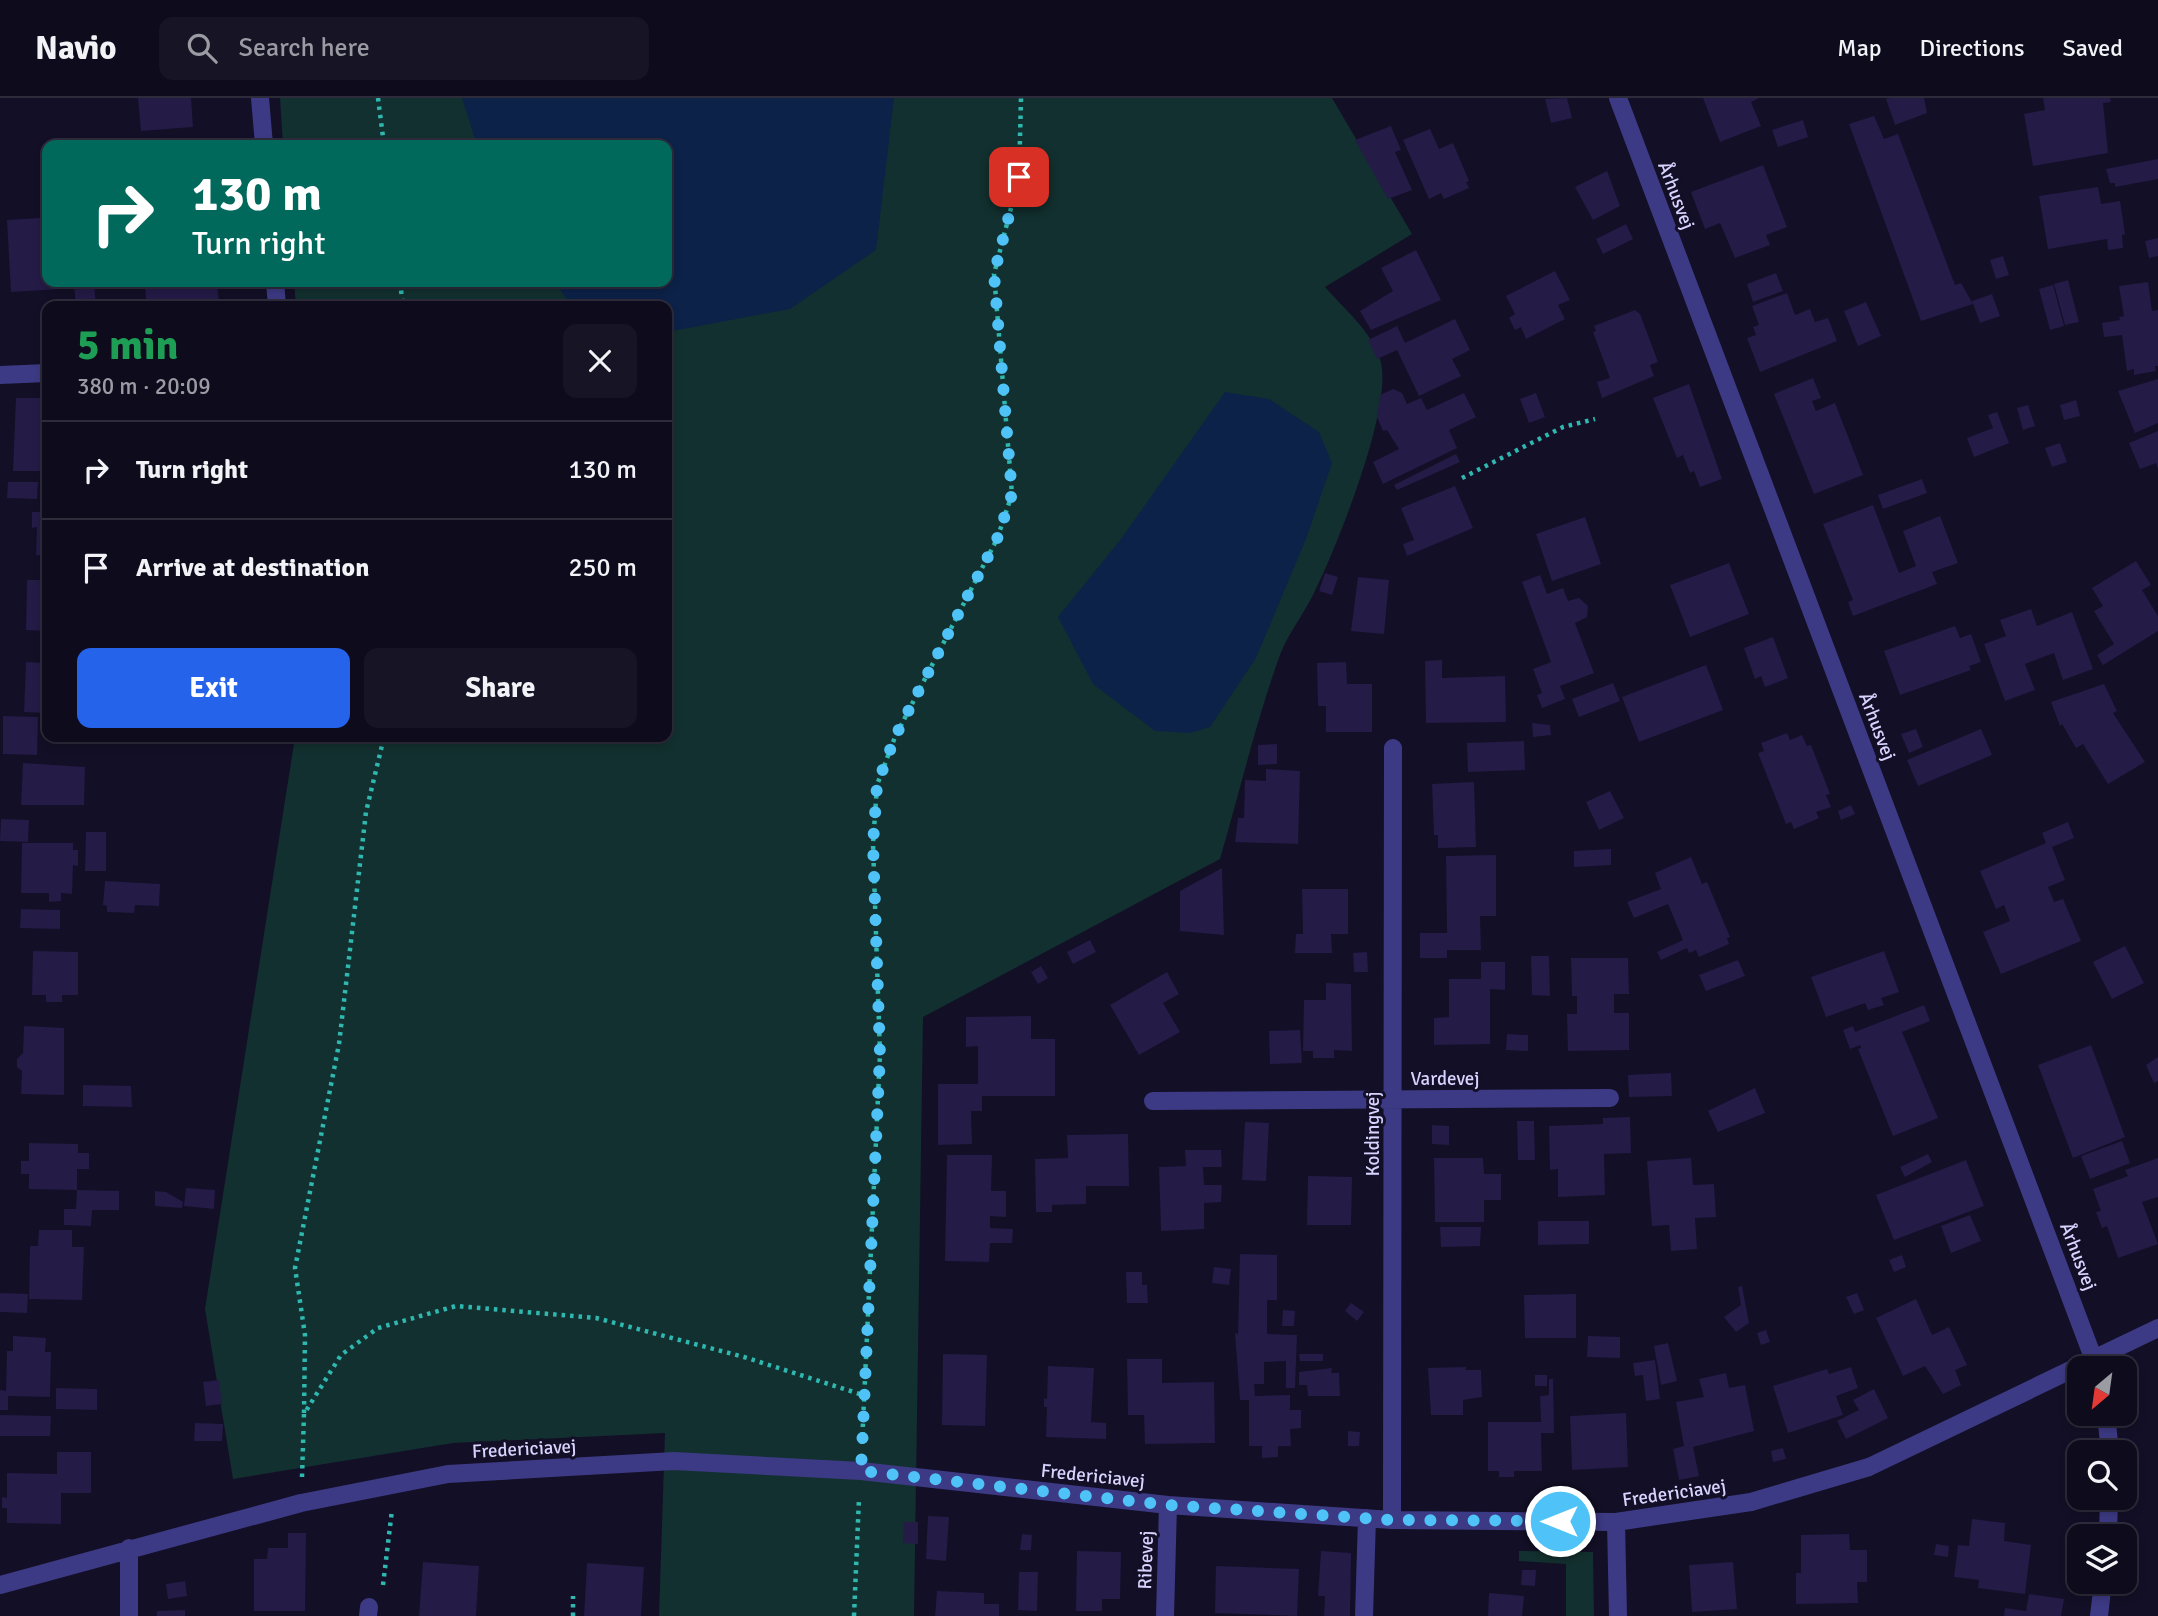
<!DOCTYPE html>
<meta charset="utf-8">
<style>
:root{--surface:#0e0b1c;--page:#171425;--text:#f1f3f6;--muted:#9b9ba3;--line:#2e2b3b;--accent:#2563eb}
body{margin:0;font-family:Signika,sans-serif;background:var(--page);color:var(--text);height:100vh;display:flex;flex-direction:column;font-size:26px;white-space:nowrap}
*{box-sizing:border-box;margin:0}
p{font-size:23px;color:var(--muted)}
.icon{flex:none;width:38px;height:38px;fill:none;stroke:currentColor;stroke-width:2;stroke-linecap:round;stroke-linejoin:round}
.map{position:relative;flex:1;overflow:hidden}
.details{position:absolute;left:42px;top:203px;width:630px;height:441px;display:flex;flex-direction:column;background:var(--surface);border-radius:14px;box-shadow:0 4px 10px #0003,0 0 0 2px var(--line)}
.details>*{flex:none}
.banner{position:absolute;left:42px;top:42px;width:630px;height:147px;border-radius:14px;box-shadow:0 4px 10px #0003,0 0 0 2px var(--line);background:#00695c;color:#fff;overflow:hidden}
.needle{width:46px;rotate:209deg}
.fabs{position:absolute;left:2067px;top:1258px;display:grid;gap:14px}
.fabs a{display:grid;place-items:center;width:70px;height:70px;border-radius:14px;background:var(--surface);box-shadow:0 4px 10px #0003,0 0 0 2px var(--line);font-size:35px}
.pin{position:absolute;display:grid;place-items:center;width:60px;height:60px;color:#fff;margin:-30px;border-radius:14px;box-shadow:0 4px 10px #0006}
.me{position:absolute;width:77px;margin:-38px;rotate:270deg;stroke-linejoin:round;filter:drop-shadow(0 0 5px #0008)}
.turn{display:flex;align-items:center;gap:24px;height:147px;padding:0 35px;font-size:32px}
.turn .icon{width:91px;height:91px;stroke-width:2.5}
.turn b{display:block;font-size:49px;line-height:60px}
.round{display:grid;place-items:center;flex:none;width:74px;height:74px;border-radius:14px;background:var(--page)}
.headline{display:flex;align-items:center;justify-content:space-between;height:119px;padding:0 35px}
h1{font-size:42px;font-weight:700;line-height:52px;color:#1e9e55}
.primary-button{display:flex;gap:14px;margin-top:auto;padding:14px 35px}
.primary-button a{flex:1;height:80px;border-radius:14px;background:var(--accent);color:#fff;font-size:28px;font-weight:700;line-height:80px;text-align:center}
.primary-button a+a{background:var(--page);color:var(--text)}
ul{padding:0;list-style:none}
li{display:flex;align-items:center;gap:21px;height:98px;padding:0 35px;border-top:2px solid var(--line)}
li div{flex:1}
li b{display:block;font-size:26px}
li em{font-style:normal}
header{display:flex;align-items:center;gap:42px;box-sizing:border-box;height:98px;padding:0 35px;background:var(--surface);border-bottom:2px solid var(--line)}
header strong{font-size:33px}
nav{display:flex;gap:38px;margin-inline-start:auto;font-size:24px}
.search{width:490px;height:63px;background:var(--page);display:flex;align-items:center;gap:18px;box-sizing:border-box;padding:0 24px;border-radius:14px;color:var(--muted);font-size:26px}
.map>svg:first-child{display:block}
</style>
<header>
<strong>Navio</strong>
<div class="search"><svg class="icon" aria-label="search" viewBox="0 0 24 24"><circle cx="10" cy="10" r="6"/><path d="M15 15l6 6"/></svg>Search here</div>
<nav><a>Map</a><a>Directions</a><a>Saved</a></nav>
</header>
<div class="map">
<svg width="2158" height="1518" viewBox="0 0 2158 1518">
<rect width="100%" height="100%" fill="#130f26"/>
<path fill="#12302f" d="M280 0H1332L1412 136 1325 189C1343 210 1375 236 1381 265 1392 312 1336 451 1313 497 1303 517 1288 536 1280 557 1256 623 1240 693 1220 761L923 919 914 1518H659L665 1335 453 1345 233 1381 205 1211 295 639H667V208H296L294 184H667V47H283Z
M1519 1453 1593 1454 1594 1518H1566V1466L1519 1463Z"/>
<path fill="#0c2248" d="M462 0H894L876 152 790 211 667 234V208H570L556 184H667V47H477Z
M1225 294 1269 301 1319 334 1332 365 1306 441 1256 560 1210 629 1190 635 1155 633 1093 586 1058 519 1121 441Z"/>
<path fill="#241b47" d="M138 0H191L193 29 141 33Z
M1567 0 1572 20 1551 25 1545 1Z
M1703 0H1759L1751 4 1761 28 1720 44Z
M1890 0H1924L1927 15 1895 27 1886 1Z
M2043 0H2110L2111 4 2103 5 2108 55 2033 68 2024 16 2045 12Z
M1874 18 1884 41 1898 36 1955 187 1961 185 1973 206 1921 223 1849 26Z
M1803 22 1808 39 1778 49 1772 32Z
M1391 28 1401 52 1395 54 1412 92 1388 101 1355 42Z
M1430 31 1439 51 1453 45 1469 83 1466 84 1469 90 1444 101 1441 95 1429 101 1403 42Z
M2158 61V81L2115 89V85H2110L2106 71Z
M1763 67 1787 129 1766 137 1770 147 1735 160 1720 125 1705 131 1691 94Z
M1607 73 1620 108 1593 122 1575 89Z
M2098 89 2101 106 2120 103 2125 136 2122 137 2123 150 2108 152 2107 141 2048 151 2039 98Z
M40 120 41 141 47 140V184H60L61 191 11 194 7 122Z
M1626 126 1633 141 1603 156 1596 141Z
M2158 140V158L2149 160 2145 143Z
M1416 152 1441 202 1371 232 1360 213 1393 193 1381 170Z
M2003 158 2009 177 1996 181 1990 162Z
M1555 173 1570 202 1558 207 1565 221 1526 241 1521 229 1515 232 1509 220 1515 216 1506 198Z
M1776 175 1783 193 1753 204 1747 186Z
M2068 182 2079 224 2065 227 2054 186Z
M145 184H209V188H217L219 204H211V208H138L137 201H146Z
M2148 184 2152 213 2158 212V268H2155L2156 273 2134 277V271L2127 273 2122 237 2104 239 2102 225 2120 222 2119 219 2124 218 2119 188Z
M94 185 96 208H76L74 187Z
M2053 187 2064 228 2050 232 2039 191Z
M1787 195 1795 217 1810 211 1815 224 1828 220 1837 243 1760 274 1747 240 1756 237 1753 229 1759 227 1752 208Z
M1992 196 2000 218 1980 225 1972 203Z
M1866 204 1881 238 1858 248 1844 213Z
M1635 212 1640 216 1658 264 1650 267 1654 278 1602 300 1597 284 1610 280 1593 234 1596 233 1594 228Z
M1455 221 1470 252 1452 261 1461 278 1419 298 1397 252 1377 261 1368 242 1397 228 1405 245Z
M1813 280 1821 300 1812 303 1816 313 1835 305 1863 377 1814 396 1774 296Z
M2158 281V325L2135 335 2118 293Z
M1689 286 1722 381 1700 389 1694 373 1690 375 1683 357 1677 360 1653 300Z
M1393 291 1402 295 1407 306 1421 300 1427 312 1464 295 1476 319 1449 332 1457 350 1383 386 1373 364 1399 351 1387 332 1383 333 1377 319 1380 297Z
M1536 295 1545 319 1529 325 1520 301Z
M16 300H47V373H13Z
M2076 302 2080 318 2064 322 2060 307Z
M2028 307 2035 328 2023 332 2017 310Z
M1997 314 2009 345 1974 359 1967 340 1993 330 1988 317Z
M2158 333V371L2156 365 2140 371 2129 345Z
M2060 345 2067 364 2052 369 2045 350Z
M1456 356 1460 364 1397 392 1394 387Z
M1922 381 1927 395 1883 411 1878 397Z
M8 384H38L37 401 7 400Z
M1455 388 1473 430 1407 458 1403 446 1414 442 1401 410Z
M45 394 47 457H36L37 429 32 430V414H44Z
M1873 407 1899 475 1916 468 1903 433 1940 418 1958 465 1932 474 1937 486 1853 518 1848 504 1853 502 1823 426Z
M1585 419 1601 466 1552 483 1536 436Z
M2136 463 2151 487 2142 492 2158 518V533L2103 567 2097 557 2114 546 2094 513 2103 508 2092 490Z
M1729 465 1749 516 1690 539 1670 487Z
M42 467H47V533L26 532 27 482H42Z
M1325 475 1338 479 1332 497 1319 493Z
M1540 477 1547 496 1563 490 1568 503 1579 500 1588 508 1587 519 1575 525 1594 575 1560 588 1565 601 1542 610 1537 597 1542 595 1533 571 1551 564 1522 484Z
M1358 479 1389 482 1384 536 1351 533Z
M2031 511 2037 528 2072 514 2093 571 2063 582 2054 555 2025 566 2035 592 2005 603 1984 546 2006 538 2000 522Z
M1955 528 1960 540 1971 536 1981 564 1969 568 1971 572 1900 597 1884 553Z
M1773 539 1788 580 1765 589 1761 578 1755 581 1744 550Z
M1442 562V580L1505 578 1506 624 1426 625 1425 563Z
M26 564 47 565V615L24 614Z
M1346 564 1347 586H1372V634H1326V608H1318L1317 565Z
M1706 567 1723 612 1639 644 1622 599Z
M1613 585 1620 603 1579 619 1572 601Z
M2104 586 2117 613 2113 615 2145 664 2108 686 2083 646 2076 650 2062 626 2060 628 2051 604Z
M3 618 38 619 37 657 3 656Z
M1532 625 1550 627 1551 637 1533 639Z
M1916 631 1923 649 1909 655 1901 636Z
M1981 631 1992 657 1918 688 1907 662Z
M1787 635 1790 642 1802 637 1807 648 1811 647 1830 696 1826 697 1831 709 1816 714 1819 720 1794 731 1791 724 1786 726 1758 655 1764 653 1761 645Z
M1524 643 1525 672 1468 674 1467 645Z
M1277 646V666L1258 667V647Z
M23 665 85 669 84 707H21Z
M1266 671 1300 673 1298 746 1235 744 1238 720H1244L1245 682 1266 683Z
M1474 684 1476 749 1438 750V737H1434L1432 686Z
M1610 693 1624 720 1599 732 1586 704Z
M1851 707 1855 716 1841 722 1838 713Z
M1 721 29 722 28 744 0 743Z
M2068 724 2074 740 2052 749 2065 782 2048 789 2054 804 2063 801 2081 843 2001 876 1983 834 2010 823 2004 807 1996 811 1980 773 2046 745 2042 735Z
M86 734H106V773H85Z
M22 745H73V752H78V768L73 767 72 796 61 795V803L49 804V795H21Z
M1611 751V767L1574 769V753Z
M1496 757V818H1480L1481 852H1447V860H1420V835H1447L1446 758Z
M1691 759 1702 786 1707 784 1730 839 1727 840 1729 846 1699 859 1696 852 1689 855 1687 850 1661 862 1657 854 1683 842 1668 806 1634 820 1627 804 1661 791 1655 775Z
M1222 770 1224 837 1180 833V793Z
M105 783 160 786 159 808 135 807 134 815 107 814V808L103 807Z
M1302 791H1348V836H1331L1332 855H1295L1296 836H1303Z
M21 811 60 812V831L20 830Z
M1090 842 1096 854 1073 866 1067 854Z
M2125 848 2144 885 2112 901 2093 864Z
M33 853 78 854V897H62V904H46V897H32Z
M1884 853 1899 894 1881 900 1884 907 1868 912 1865 905 1826 919 1811 879Z
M1367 854 1368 874H1354L1353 855Z
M1531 858H1549L1550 898 1532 897Z
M1571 860H1628L1629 896H1614V915H1629V952L1568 953 1567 916H1577V898H1572Z
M1738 862 1745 878 1706 893 1699 877Z
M1481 864H1505V892L1490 891V946L1434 947V920L1449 919V881H1481Z
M1041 868 1048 880 1038 886 1031 874Z
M1167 874 1179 896 1163 905 1180 934 1139 957 1110 907Z
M1326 885 1351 886 1352 953 1334 952V960H1313V953H1303L1304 902H1326Z
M1924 907 1930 923 1902 934 1938 1020 1893 1038 1858 951 1861 950 1860 947 1850 951 1843 932 1853 928 1855 934Z
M1031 918V941H1055V998H982V1013H971L972 1046 938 1047V986H978V948L966 949V919Z
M24 928 64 930V997L21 996 22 973 17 969V961L23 955Z
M1300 932 1302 965 1270 966 1269 933Z
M1507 936 1528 937V953L1506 952Z
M2091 947 2125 1039 2073 1060 2038 967Z
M2158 959V983L2154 985 2146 967Z
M1671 975 1672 998 1629 999 1628 977Z
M83 987 131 988 132 1009 83 1008Z
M1755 990 1765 1015 1718 1034 1708 1013Z
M1630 1019 1631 1055 1604 1056 1605 1097 1558 1099V1071L1550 1072 1549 1028 1603 1026V1020Z
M1517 1023H1534L1535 1062H1518Z
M1245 1024 1269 1025 1266 1083 1242 1082Z
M1432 1027 1449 1028V1047L1432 1046Z
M1128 1036 1129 1088H1086V1106L1052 1107V1114H1036L1035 1061 1068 1060 1067 1037Z
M2122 1043 2130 1065 2090 1081 2081 1058Z
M29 1045 78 1046V1055H89V1071H77V1092L29 1091V1076H21V1063H29Z
M1185 1052H1221L1222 1069H1203L1204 1087H1222L1221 1104 1204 1105V1131L1161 1133 1159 1069 1186 1068Z
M1928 1056 1932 1064 1905 1079 1900 1069Z
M947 1057H992L991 1093H1006V1119L990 1118V1130L1013 1131 1012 1145H990L989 1164 945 1163Z
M1434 1060H1483L1484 1076H1501V1102H1484V1124H1435Z
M1691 1060 1693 1087 1714 1086 1716 1119 1695 1120 1697 1151 1671 1153 1669 1127 1652 1128 1647 1063Z
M2158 1060V1099L2142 1104 2158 1146 2118 1160 2107 1128 2102 1130 2096 1114 2101 1113 2093 1091 2128 1078 2125 1072Z
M1966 1062 1984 1108 1894 1142 1876 1097Z
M1308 1078 1352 1079 1351 1127H1307Z
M186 1090 215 1092 214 1111 184 1108Z
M77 1092 119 1093V1112H92L91 1128 64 1127V1111H76Z
M155 1093 166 1094 183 1104 182 1110 155 1108Z
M1970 1117 1981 1143 1951 1155 1941 1128Z
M1538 1123H1589V1146L1538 1147Z
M1440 1129H1481L1480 1148 1441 1149Z
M39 1132H72V1149H84L82 1202 29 1201 30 1148H38Z
M1240 1156 1277 1157V1202H1267V1236L1297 1237 1295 1290H1286V1263L1264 1264V1286H1254L1255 1298 1290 1297V1312H1301V1330L1290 1331 1291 1348H1278V1359L1262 1360V1348H1249V1302H1240L1235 1235 1238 1236Z
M1902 1157 1906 1169 1894 1174 1889 1162Z
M1214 1169 1231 1171 1229 1187 1212 1185Z
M1126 1174H1142V1187H1147L1148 1205H1127Z
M1742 1188 1749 1225 1736 1234 1724 1219 1741 1207 1738 1189Z
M0 1195 28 1196 27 1215 0 1214Z
M1857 1195 1864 1212 1854 1216 1846 1199Z
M1576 1196V1240H1525L1524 1197Z
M1916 1201 1932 1237 1949 1229 1967 1267 1955 1272 1961 1287 1943 1296 1925 1268 1903 1278 1876 1220Z
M1351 1205 1364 1214 1357 1223 1345 1213Z
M1283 1212 1295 1213 1294 1228H1282Z
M1766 1232 1770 1244 1761 1247 1757 1235Z
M13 1238 46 1240 45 1254H51L50 1299 8 1298V1312H0V1292L6 1293 7 1253H13Z
M1588 1238 1620 1239V1260L1587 1259Z
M1668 1245 1677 1283 1661 1287 1654 1248Z
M943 1256 987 1257 985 1328 942 1327Z
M1299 1256H1323V1263H1300Z
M1127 1261H1162V1285L1214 1284 1215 1345 1145 1346 1144 1317H1128Z
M1655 1262 1660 1301 1646 1303 1643 1277 1635 1278 1633 1265Z
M1048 1268 1094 1270 1091 1324 1106 1325V1341L1046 1339 1047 1309H1044V1300L1047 1301Z
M1466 1269V1272H1481L1482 1299 1463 1302V1317H1431L1428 1270Z
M1851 1269 1858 1290 1836 1298 1843 1317 1788 1335 1773 1288 1827 1271 1829 1276Z
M1332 1270 1331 1275H1339L1340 1298H1308L1307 1287H1299V1274Z
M1726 1275 1729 1290 1745 1287 1754 1333 1693 1349 1699 1378 1679 1382 1673 1351 1684 1348 1676 1304 1704 1299 1699 1281Z
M1535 1277H1547V1288H1535Z
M1549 1281H1553L1554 1335H1541L1542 1373H1514V1379H1499V1373H1488V1324H1541L1540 1298 1549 1297Z
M219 1282 222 1306 206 1308 203 1284Z
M56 1290 97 1291V1312L56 1311Z
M1874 1291 1888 1320 1846 1341 1837 1323 1859 1312 1853 1302Z
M1626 1315 1628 1369 1572 1372 1570 1318Z
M0 1317 51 1318 50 1338H0Z
M195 1325 223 1326 222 1343H194Z
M1348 1333 1360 1334 1359 1348H1348Z
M1783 1350 1786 1361 1773 1364 1771 1353Z
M57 1354H91V1395H61V1426L7 1425V1410H2V1399L7 1400V1375L57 1376Z
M928 1418 949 1419 946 1463 926 1461Z
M1972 1421 2005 1425 2004 1443 2031 1447 2025 1496 1978 1490 1979 1482 1954 1479 1958 1447 1969 1448Z
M904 1424H918V1446L903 1445Z
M288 1435H306L305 1513H254V1461H267L268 1450H288Z
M1022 1436 1032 1437 1031 1452H1020Z
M1849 1436 1850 1452H1867V1484H1857L1858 1505 1796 1506V1475H1801V1437Z
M1936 1446 1949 1448 1948 1459 1934 1457Z
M1077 1453 1121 1454 1120 1501H1102V1513H1076Z
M1321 1453 1351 1455 1350 1518H1324L1325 1498H1318Z
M423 1464 479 1468 476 1518H419Z
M1733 1464 1737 1511 1692 1514 1689 1467Z
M587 1465 644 1469 641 1518H584Z
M1216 1468 1299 1471 1297 1518 1215 1515Z
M1522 1472H1536L1535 1488 1521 1487Z
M1019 1474H1038L1037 1513 1018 1512Z
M185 1483 187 1498 168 1501 166 1486Z
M937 1493 984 1495V1506H999V1518H935Z
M1489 1495 1524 1498 1522 1518H1488Z
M2029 1496 2064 1501 2061 1518H2004L2005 1510 2026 1513Z
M185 1512V1518H157V1513Z"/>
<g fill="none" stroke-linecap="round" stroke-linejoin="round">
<path stroke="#2fb8b0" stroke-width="4.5" stroke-dasharray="3.5 5" stroke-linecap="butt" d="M378 0 384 47
M400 184 403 208
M1462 380 1563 329 1595 321
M304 1315 305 1237 295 1170 339 946 366 714 384 639
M862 1346 880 956 873 746 877 687 895 639 997 441 1012 396 994 176 1019 79 1021 0
M302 1379 304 1316 341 1257 378 1230 456 1208 596 1220 744 1259 863 1297
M383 1487 392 1412
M573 1518V1498
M854 1518 859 1400"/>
<path stroke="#3d3a85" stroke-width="18" d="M260 0 264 47
M1618 0 2097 1270
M275 184 277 208
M0 277 47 275
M1153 1003 1610 1000
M2106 1316 2110 1354
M1392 1422 1393 650
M1616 1424 1618 1518
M2108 1438 2109 1400
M129 1450V1518
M0 1487 301 1405 448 1376 674 1363 861 1373 1168 1407 1392 1422 1616 1424 1751 1404 1869 1369 2158 1230
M368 1518 369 1509
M1165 1518 1168 1407
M1364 1518 1367 1420
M2099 1518 2103 1484"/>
</g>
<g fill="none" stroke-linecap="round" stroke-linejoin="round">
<path stroke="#4fc3f7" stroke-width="12" stroke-dasharray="0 21.6" d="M1019 79 994 176 1012 396 997 441 895 639 877 687 873 746 880 956 861 1373 1168 1407 1392 1422 1560 1423"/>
</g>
<g text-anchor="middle" stroke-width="6" stroke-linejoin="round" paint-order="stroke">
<g font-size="19" fill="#d9d4ff" stroke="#130f26">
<text transform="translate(1677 97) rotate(69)" y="7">Århusvej</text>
<text transform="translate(1878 628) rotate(69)" y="7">Århusvej</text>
<text x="1445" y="987">Vardevej</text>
<text transform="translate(1372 1036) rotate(-90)" y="7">Koldingvej</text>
<text transform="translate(2079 1158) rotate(69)" y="7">Århusvej</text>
<text transform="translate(524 1350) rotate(-3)" y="7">Fredericiavej</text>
<text transform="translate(1093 1377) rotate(6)" y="7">Fredericiavej</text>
<text transform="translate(1674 1394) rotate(-8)" y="7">Fredericiavej</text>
<text transform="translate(1145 1462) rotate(-88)" y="7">Ribevej</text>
</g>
</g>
</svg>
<div class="fabs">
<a><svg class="needle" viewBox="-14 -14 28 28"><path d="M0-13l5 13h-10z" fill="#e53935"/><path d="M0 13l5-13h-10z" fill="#9b9ba3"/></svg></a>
<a><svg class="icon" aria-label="search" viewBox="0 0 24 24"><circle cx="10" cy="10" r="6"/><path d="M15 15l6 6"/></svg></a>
<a><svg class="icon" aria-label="layers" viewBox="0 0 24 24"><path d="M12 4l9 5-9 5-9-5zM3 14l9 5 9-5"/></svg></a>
</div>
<div class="pin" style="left:1019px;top:79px;background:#d93025"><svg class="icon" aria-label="arrive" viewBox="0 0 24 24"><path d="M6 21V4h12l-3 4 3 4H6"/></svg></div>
<svg class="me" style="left:1560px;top:1423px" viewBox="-20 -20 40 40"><circle r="17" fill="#4fc3f7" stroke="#fff" stroke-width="3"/><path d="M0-11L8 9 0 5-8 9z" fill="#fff"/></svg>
<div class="banner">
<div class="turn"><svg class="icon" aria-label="right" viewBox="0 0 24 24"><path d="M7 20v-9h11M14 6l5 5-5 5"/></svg><div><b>130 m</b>Turn right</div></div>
</div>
<section class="details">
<div class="headline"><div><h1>5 min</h1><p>380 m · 20:09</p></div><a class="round"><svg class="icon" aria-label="close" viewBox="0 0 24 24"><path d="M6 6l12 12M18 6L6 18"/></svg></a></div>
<ul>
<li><svg class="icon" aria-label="right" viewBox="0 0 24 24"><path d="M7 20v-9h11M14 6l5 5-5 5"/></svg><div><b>Turn right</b></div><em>130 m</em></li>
<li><svg class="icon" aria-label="arrive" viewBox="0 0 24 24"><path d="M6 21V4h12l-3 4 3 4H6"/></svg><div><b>Arrive at destination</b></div><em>250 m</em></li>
</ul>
<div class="primary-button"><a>Exit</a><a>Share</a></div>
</section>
</div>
